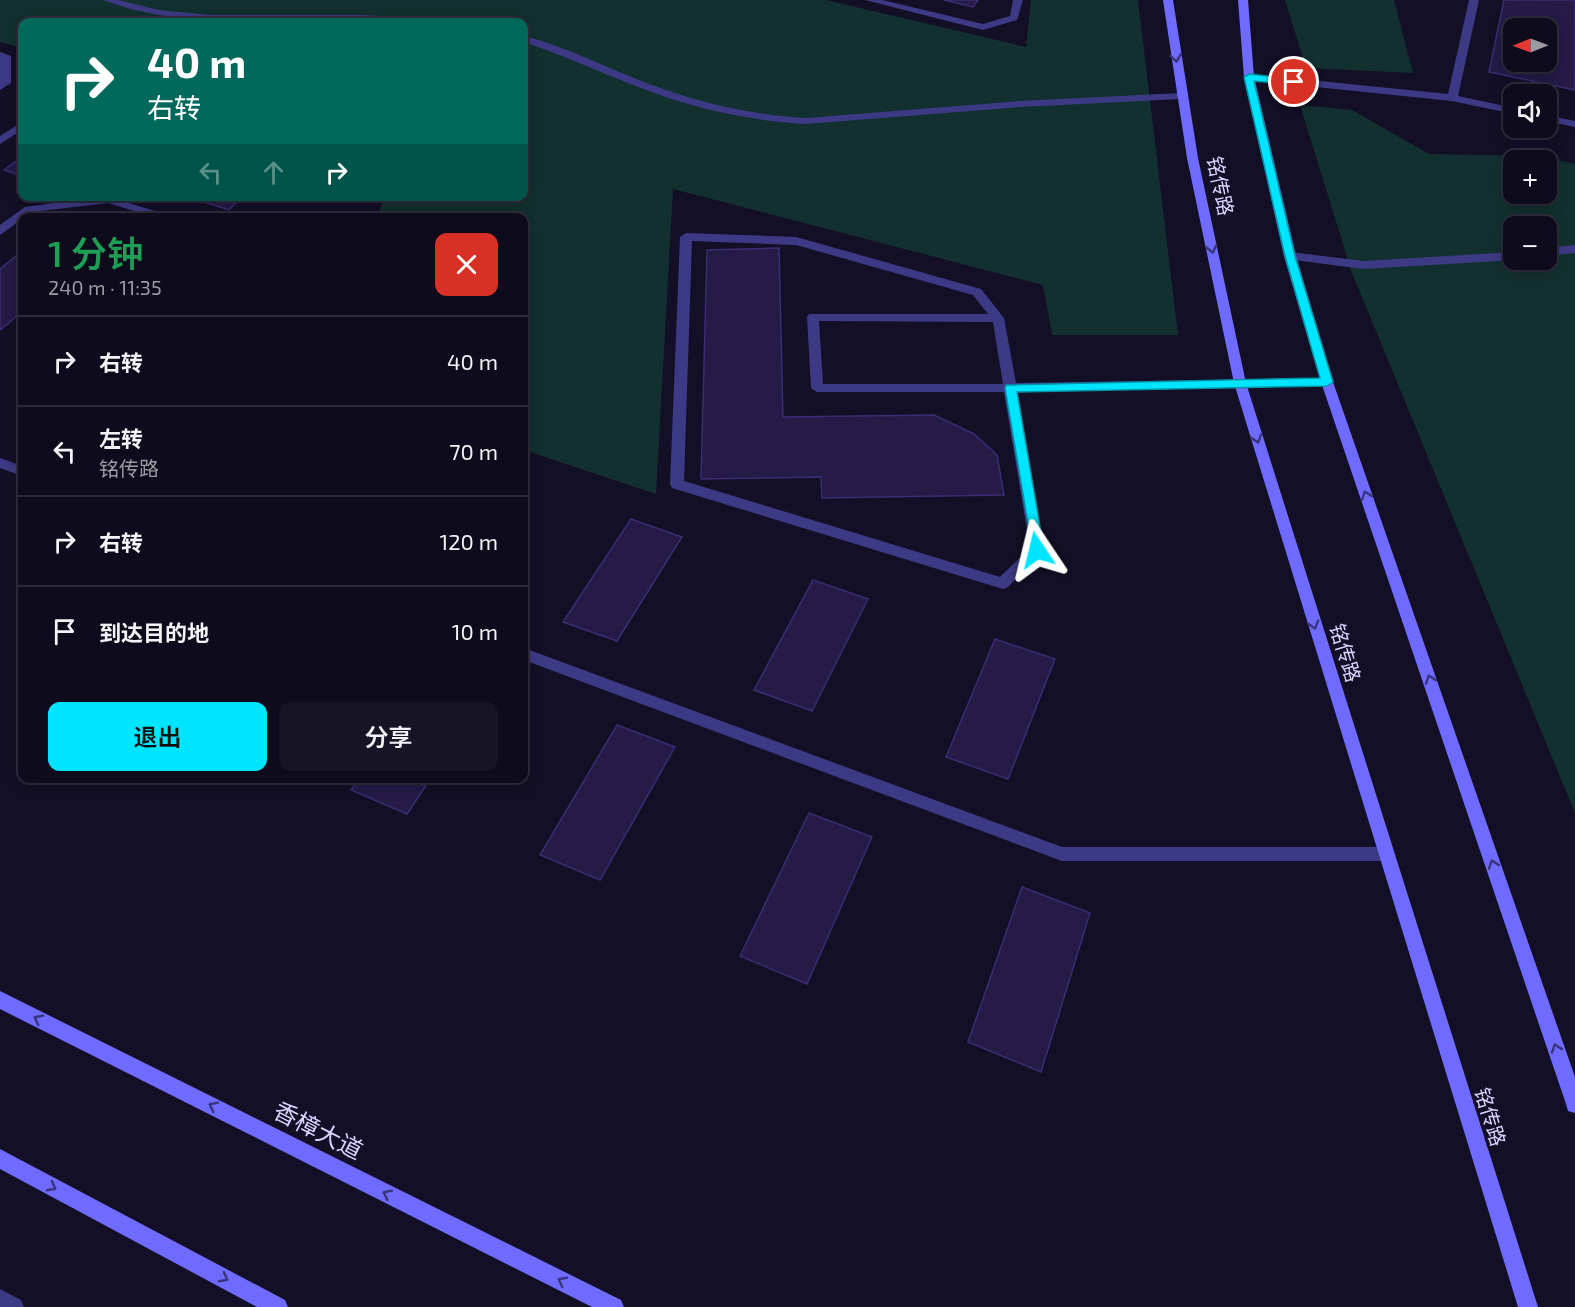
<!DOCTYPE html>
<html lang="zh">
<meta charset="utf-8">
<style>
:root{--surface:#0e0b1c;--page:#171425;--text:#f1f3f6;--muted:#9b9ba3;--line:#2e2b3b;--accent:#00e5ff}
body{margin:0;font-family:"Exo 2","Noto Sans SC",sans-serif;background:var(--page);color:var(--text);height:100vh;display:flex;flex-direction:column;font-size:22px;white-space:nowrap}
*{box-sizing:border-box;margin:0}
p{font-size:20px;color:var(--muted)}
.icon{flex:none;width:33px;height:33px;fill:none;stroke:currentColor;stroke-width:2;stroke-linecap:round;stroke-linejoin:round}
.map{position:relative;flex:1;overflow:hidden}
.sheet{position:absolute;left:18px;top:213px;width:510px;height:570px;display:flex;flex-direction:column;background:var(--surface);border-radius:12px;box-shadow:0 3px 15px #0003,0 0 0 2px var(--line)}
.sheet>*{flex:none}
.banner{position:absolute;left:18px;top:18px;width:510px;height:183px;border-radius:12px;box-shadow:0 3px 15px #0003,0 0 0 2px var(--line);background:#00695c;color:#fff;overflow:hidden}
.needle{width:39px;rotate:269deg}
.buttons{position:absolute;left:1503px;top:18px;display:grid;gap:12px}
.buttons a{display:grid;place-items:center;width:54px;height:54px;border-radius:12px;background:var(--surface);box-shadow:0 3px 15px #0003,0 0 0 2px var(--line);font-size:30px}
.pin{position:absolute;display:grid;place-items:center;width:51px;height:51px;color:#fff;margin:-26px;border:3px solid #fff;border-radius:50%;box-shadow:0 2px 6px #0007}
.me{position:absolute;width:66px;margin:-33px;rotate:350deg;stroke-linejoin:round;filter:drop-shadow(0 0 4px #0008)}
.turn{display:flex;align-items:center;gap:21px;height:126px;padding:0 30px;font-size:27px}
.turn .icon{width:78px;height:78px;stroke-width:2.5}
.turn b{display:block;font-size:42px;line-height:51px}
.lanes{display:flex;align-items:center;height:57px;padding:0 30px;background:#0003;justify-content:center;gap:30px;direction:ltr}
.lanes .off{opacity:.35}
.round{display:grid;place-items:center;flex:none;width:63px;height:63px;border-radius:12px;background:var(--page)}
.head{display:flex;align-items:center;justify-content:space-between;height:102px;padding:0 30px}
h1{font-size:36px;font-weight:600;line-height:45px;color:#1e9e55}
.action{display:flex;gap:12px;margin-top:auto;padding:12px 30px}
.action a{flex:1;height:69px;border-radius:12px;background:var(--accent);color:#111;font-size:24px;font-weight:600;line-height:69px;text-align:center}
.action a+a{background:var(--page);color:var(--text)}
ul{padding:0;list-style:none}
li{display:flex;align-items:center;gap:18px;height:90px;padding:0 30px;border-top:2px solid var(--line)}
li div{flex:1}
li b{display:block;font-size:22px}
li em{font-style:normal}
.map>svg:first-child{display:block}
</style>
<div class="map">
<svg width="1575" height="1307" viewBox="0 0 1575 1307">
<rect width="100%" height="100%" fill="#130f26"/>
<path fill="#12302f" fill-rule="evenodd" d="M0 0H826L1026 47 1031 0H1138L1178 335H1052L1043 285 673 189 656 494 524 450V218L378 217 384 197 524 196V22H22V48L0 42Z
M1285 0H1394L1413 73 1306 68Z
M1300 105 1352 110 1429 154 1540 156 1575 164V813L1352 273ZM1514 160H1546V194H1514ZM1514 226H1546V260H1514Z"/>
<path fill="#241b47" stroke="#3b2d73" stroke-width="1.5" fill-rule="evenodd" d="M944 0H978L973 7Z
M1504 0H1575V90L1489 72ZM1514 28H1546V62H1514Z
M22 157V176L4 170Z
M193 196H243L229 210 191 198Z
M779 248 783 417 934 415 974 434 997 455 1004 495 822 498 821 477 701 479 707 250Z
M22 251V312L0 330V269Z
M631 519 682 537 617 641 563 622Z
M813 580 868 599 812 711 754 690Z
M995 639 1055 659 1008 779 946 757Z
M617 725 675 747 600 880 540 855Z
M360 778H431L407 814 351 790Z
M809 813 872 837 807 984 740 956Z
M1022 887 1090 913 1041 1072 968 1042Z"/>
<g fill="none" stroke-linecap="round" stroke-linejoin="round">
<path fill="#3d3a85" fill-rule="evenodd" d="M103 0H118L159 10 210 15H362L442 19 447 22 210 21 159 15 130 9Z
M865 0H882L983 24 1010 16 1013 0H1023L1017 20 983 30Z
M1469 0H1479L1458 96 1514 108V114L1452 101 1249 80 1244 77 1249 74 1448 94Z
M524 36C567 47 607 68 649 84 700 103 752 115 806 118L1020 101 1181 93 1186 96 1181 99 1020 107 806 124C755 121 705 111 657 94 612 78 569 57 524 42Z
M0 52 11 56V83L0 90Z
M1546 115 1575 121V127L1546 121Z
M22 122V130L0 144V136Z
M105 196H118L116 199 177 218H157L108 203 32 212 0 235V225L25 207Z
M686 233 796 237 981 289 1004 318 1016 383 1327 378 1333 382 1327 386 1017 392 1044 550 1008 587 1003 589 672 488 670 484 680 237ZM692 241 796 245 973 295 988 314H809L807 317 811 388 817 392H1004L1030 548 1000 577 684 481ZM819 321 993 322 1003 384H823Z
M1575 245V253L1546 256V248Z
M1290 252 1364 261 1514 252 1515 260 1364 269 1286 259V253Z
M0 458 22 466V476L0 468Z
M524 648 1062 847H1385L1391 849 1393 854 1391 859 1385 861H1062L524 660Z"/>
<path fill="#3d3a85" fill-rule="evenodd" d="M0 1289 21 1300 24 1307H0Z"/>
<path fill="#6f6bff" fill-rule="evenodd" d="M1163 0H1173L1198 158 1246 383 1538 1307H1518L1234 383 1187 158Z
M1238 0H1248L1254 77 1296 256 1333 382 1575 1077V1113L1568 1111 1566 1104 1321 382 1284 256 1244 77Z
M0 991 621 1300 624 1307H592L0 1009Z
M0 1149 285 1300 288 1307H257L0 1169Z"/>
</g>
<defs><path id="oneway-chevron" d="M-2-3.5L2.5 0L-2 3.5" fill="none" stroke-width="1.6" stroke-linecap="round" stroke-linejoin="round" transform="scale(1.5)"/></defs>
<g stroke="#38347d">
<use href="#oneway-chevron" transform="translate(1176 58) rotate(82)"/>
<use href="#oneway-chevron" transform="translate(1212 249) rotate(77)"/>
<use href="#oneway-chevron" transform="translate(1257 439) rotate(73)"/>
<use href="#oneway-chevron" transform="translate(1366 495) rotate(-109)"/>
<use href="#oneway-chevron" transform="translate(1314 625) rotate(73)"/>
<use href="#oneway-chevron" transform="translate(1430 679) rotate(-109)"/>
<use href="#oneway-chevron" transform="translate(1493 864) rotate(-109)"/>
<use href="#oneway-chevron" transform="translate(38 1019) rotate(-153)"/>
<use href="#oneway-chevron" transform="translate(1556 1048) rotate(-109)"/>
<use href="#oneway-chevron" transform="translate(213 1106) rotate(-153)"/>
<use href="#oneway-chevron" transform="translate(52 1187) rotate(28)"/>
<use href="#oneway-chevron" transform="translate(387 1194) rotate(-153)"/>
<use href="#oneway-chevron" transform="translate(224 1278) rotate(28)"/>
<use href="#oneway-chevron" transform="translate(562 1281) rotate(-153)"/>
</g>
<path fill="#00e5ff" stroke="#0095a6" stroke-width="1.5" d="M1249 74 1294 79 1299 82 1294 85 1254 81 1295 256 1333 382 1327 386 1017 392 1044 550 1037 555 1033 553 1005 388 1006 385 1320 378 1285 256 1244 77Z"/>
<g text-anchor="middle" stroke-width="6" stroke-linejoin="round" paint-order="stroke">
<g font-size="20" fill="#d9d4ff" stroke="#130f26">
<text transform="translate(1220 186) rotate(78)" y="7">铭传路</text>
<text transform="translate(1345 653) rotate(73)" y="7">铭传路</text>
<text transform="translate(1490 1117) rotate(73)" y="7">铭传路</text>
</g>
<g font-size="24" fill="#d9d4ff" stroke="#130f26">
<text transform="translate(318 1131) rotate(27)" y="8">香樟大道</text>
</g>
</g>
</svg>
<div class="buttons">
<a><svg class="needle" viewBox="-14 -14 28 28"><path d="M0-13l5 13h-10z" fill="#e53935"/><path d="M0 13l5-13h-10z" fill="#9b9ba3"/></svg></a>
<a><svg class="icon" aria-label="sound" viewBox="0 0 24 24"><path d="M4 9h4l5-4v14l-5-4H4zM17 9q2 3 0 6"/></svg></a>
<a>+</a>
<a>−</a>
</div>
<div class="pin" style="left:1294px;top:82px;background:#d93025"><svg class="icon" aria-label="arrive" viewBox="0 0 24 24"><path d="M6 21V4h12l-3 4 3 4H6"/></svg></div>
<svg class="me" style="left:1037px;top:550px" viewBox="-20 -20 40 40"><path d="M0-17L14 15 0 8-14 15z" fill="#00e5ff" stroke="#fff" stroke-width="4"/></svg>
<div class="banner">
<div class="turn"><svg class="icon" aria-label="right" viewBox="0 0 24 24"><path d="M7 20v-9h11M14 6l5 5-5 5"/></svg><div><b>40 m</b>右转</div></div>
<div class="lanes"><svg class="icon off" aria-label="left" viewBox="0 0 24 24"><path d="M17 20v-9H6M10 6l-5 5 5 5"/></svg><svg class="icon off" aria-label="ahead" viewBox="0 0 24 24"><path d="M12 20V5M6 11l6-6 6 6"/></svg><svg class="icon" aria-label="right" viewBox="0 0 24 24"><path d="M7 20v-9h11M14 6l5 5-5 5"/></svg></div>
</div>
<section class="sheet">
<div class="head"><div><h1>1 分钟</h1><p>240 m · 11:35</p></div><a class="round" style="background:#d93025;color:#fff"><svg class="icon" aria-label="close" viewBox="0 0 24 24"><path d="M6 6l12 12M18 6L6 18"/></svg></a></div>
<ul>
<li><svg class="icon" aria-label="right" viewBox="0 0 24 24"><path d="M7 20v-9h11M14 6l5 5-5 5"/></svg><div><b>右转</b></div><em>40 m</em></li>
<li><svg class="icon" aria-label="left" viewBox="0 0 24 24"><path d="M17 20v-9H6M10 6l-5 5 5 5"/></svg><div><b>左转</b><p>铭传路</p></div><em>70 m</em></li>
<li><svg class="icon" aria-label="right" viewBox="0 0 24 24"><path d="M7 20v-9h11M14 6l5 5-5 5"/></svg><div><b>右转</b></div><em>120 m</em></li>
<li><svg class="icon" aria-label="arrive" viewBox="0 0 24 24"><path d="M6 21V4h12l-3 4 3 4H6"/></svg><div><b>到达目的地</b></div><em>10 m</em></li>
</ul>
<div class="action"><a>退出</a><a>分享</a></div>
</section>
</div>
